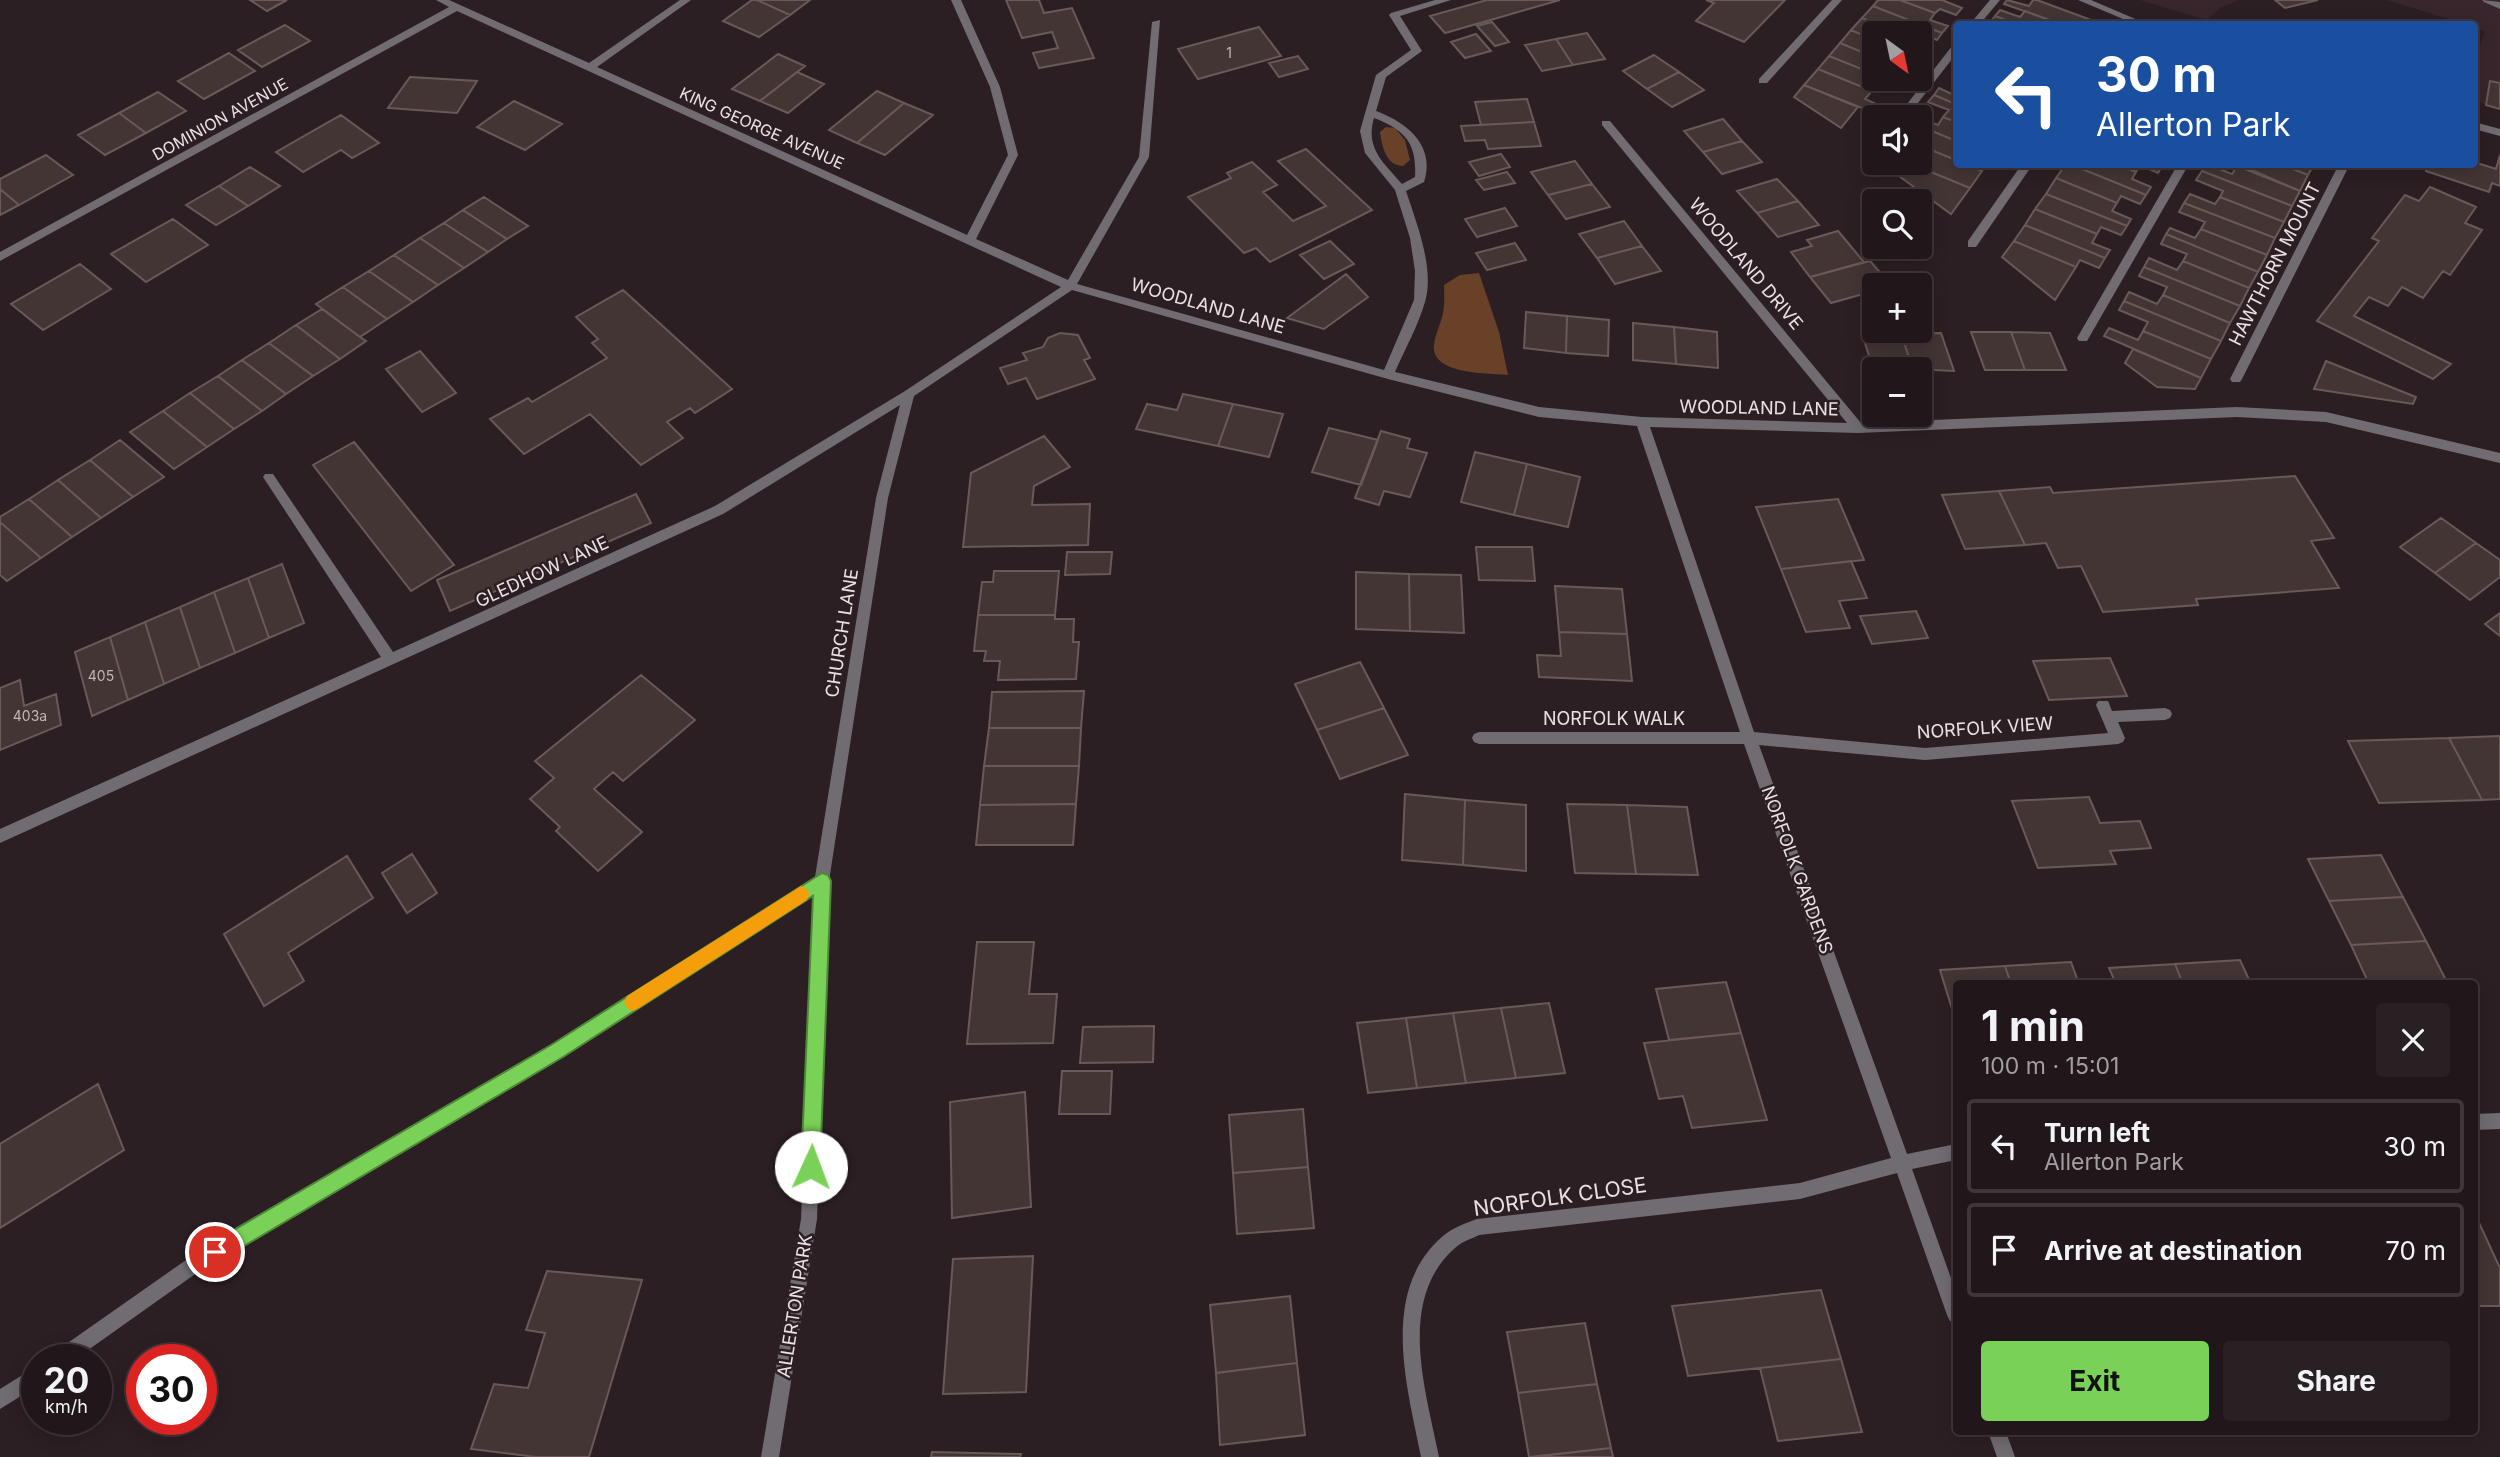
<!DOCTYPE html>
<meta charset="utf-8">
<style>
:root{--surface:#21171b;--page:#292024;--text:#f1f3f6;--muted:#a29fa3;--line:#3e363a;--accent:#7ad157}
body{margin:0;font-family:Inter,sans-serif;background:var(--page);color:var(--text);height:100vh;display:flex;flex-direction:column;font-size:26px;white-space:nowrap}
*{box-sizing:border-box;margin:0}
p{font-size:23px;color:var(--muted)}
.icon{flex:none;width:38px;height:38px;fill:none;stroke:currentColor;stroke-width:2;stroke-linecap:round;stroke-linejoin:round}
.map{position:relative;flex:1;overflow:hidden}
.drawer{position:absolute;left:1953px;top:980px;width:525px;height:455px;display:flex;flex-direction:column;background:var(--surface);border-radius:7px;box-shadow:0 4px 18px #0003,0 0 0 2px var(--line)}
.drawer>*{flex:none}
.banner{position:absolute;left:1953px;top:21px;width:525px;height:147px;border-radius:7px;box-shadow:0 4px 18px #0003,0 0 0 2px var(--line);background:#1a4fa0;color:#fff;overflow:hidden}
.needle{width:46px;rotate:147deg}
.buttons{position:absolute;left:1862px;top:21px;display:grid;gap:14px}
.buttons a{display:grid;place-items:center;width:70px;height:70px;border-radius:7px;background:var(--surface);box-shadow:0 4px 18px #0003,0 0 0 2px var(--line);font-size:35px}
.speed{position:absolute;left:21px;top:1344px;display:flex;gap:14px;font-size:35px;font-weight:700;text-align:center}
.speed>*{display:grid;place-content:center;width:91px;height:91px;border-radius:50%;background:var(--surface);box-shadow:0 4px 18px #0003,0 0 0 2px var(--line);line-height:1}
.speed small{font-size:18px;font-weight:400}
.speed .limit{border:10px solid #d22;background:#fff;color:#111}
.pin{position:absolute;display:grid;place-items:center;width:60px;height:60px;color:#fff;margin:-30px;border:4px solid #fff;border-radius:50%;box-shadow:0 2px 7px #0007}
.me{position:absolute;width:77px;margin:-38px;rotate:2deg;stroke-linejoin:round;filter:drop-shadow(0 0 5px #0008)}
.turn{display:flex;align-items:center;gap:24px;height:147px;padding:0 28px;font-size:32px}
.turn .icon{width:91px;height:91px;stroke-width:2.5}
.turn b{display:block;font-size:49px;line-height:60px}
.round{display:grid;place-items:center;flex:none;width:74px;height:74px;border-radius:7px;background:var(--page)}
.headline{display:flex;align-items:center;justify-content:space-between;height:119px;padding:0 28px}
h1{font-size:42px;font-weight:700;line-height:52px}
.action{display:flex;gap:14px;margin-top:auto;padding:14px 28px}
.action a{flex:1;height:80px;border-radius:7px;background:var(--accent);color:#111;font-size:28px;font-weight:700;line-height:80px;text-align:center}
.action a+a{background:var(--page);color:var(--text)}
ul{padding:0;list-style:none}
li{display:flex;align-items:center;gap:21px;height:94px;margin:0 14px 10px;padding:0 14px;border:4px solid var(--line);border-radius:7px}
li div{flex:1}
li b{display:block;font-size:26px}
li em{font-style:normal}
.map>svg:first-child{display:block}
</style>
<div class="map">
<svg width="2500" height="1457" viewBox="0 0 2500 1457">
<rect width="100%" height="100%" fill="#2c1f24"/>
<path fill="#39262d" d="M2140 0H2239L2220 8 2207 20Z
M2387 0H2500V109L2475 101V60L2485 31 2475 28 2474 24H2465Z"/>
<path fill="#684128" d="M1386 127 1395 128 1405 140 1410 160 1403 166C1386 166 1382 146 1380 132Z
M1479 273 1499 332 1508 375C1488 373 1431 375 1434 345 1435 334 1441 324 1443 313 1445 304 1444 294 1444 285L1460 275Z"/>
<path fill="#433533" stroke="#6a5958" stroke-width="2" d="M250 0H287L267 11Z
M752 0H757L790 15 759 37 723 21Z
M757 0H810L790 15Z
M1006 0H1039L1044 13 1072 8 1094 58 1039 68 1033 53 1058 48 1052 32 1022 38Z
M1487 0H1560L1445 33 1430 16Z
M1706 0H1785L1744 42 1696 21 1714 3Z
M1878 0H1900L1935 13 1930 20 1948 26 1942 33 1873 6Z
M1900 0H1942L1962 8 1956 15 1940 9 1935 13Z
M2007 0 2029 6 2033 0H2037L2091 20 2087 24H2061L2004 4Z
M2275 0H2318L2285 8Z
M1873 6 1942 33 1937 40 1920 33H1901L1862 18Z
M2000 10 2020 17 2025 11 2061 24H2017L1995 16Z
M1995 16 2017 24 1990 23Z
M1862 18 1901 33H1874V40L1851 30Z
M1492 22 1509 42 1495 46 1477 26Z
M285 25 310 41 262 67 238 50Z
M1259 27 1281 56 1198 79 1178 49Z
M1851 30 1874 40V57L1840 43Z
M1587 33 1605 59 1573 65 1556 39Z
M1476 34 1491 51 1465 58 1451 42Z
M1556 39 1573 65 1542 71 1525 45Z
M1840 43 1874 57V74L1829 56Z
M229 53 255 71 204 99 178 81Z
M778 54 805 66 760 101 732 89Z
M1654 55 1679 72 1647 89 1623 71Z
M1298 56 1308 69 1279 77 1269 63Z
M1829 56 1874 74V79H1886L1901 85 1895 92 1876 84 1872 91 1818 69Z
M1818 69 1872 91 1865 99 1883 107 1877 114 1804 85Z
M797 72 824 84 788 113 760 101Z
M1679 72 1704 90 1672 107 1647 89Z
M410 77 477 81 457 113 388 108Z
M2490 81 2500 83V109L2486 105Z
M1804 85 1858 107 1841 128 1794 97Z
M1939 88 1956 96V104L1934 95Z
M877 91 904 103 857 143 829 130Z
M158 92 186 111 146 133 119 113Z
M1934 95 1956 104V122L1943 117 1949 110 1928 102Z
M1527 99 1534 122 1481 125 1475 102Z
M514 101 562 124 525 150 477 127Z
M904 103 933 115 885 155 857 143Z
M119 113 146 133 105 155 78 135Z
M341 115 379 143 352 158 341 150 303 172 276 152Z
M1943 117 1956 122V141L1920 126V118L1938 125Z
M1723 119 1742 141 1703 152 1684 131Z
M1534 122 1541 146 1488 149 1485 140 1465 141 1461 126Z
M1920 126 1956 141V160L1921 146 1927 140 1920 137Z
M1742 141 1762 162 1722 174 1703 152Z
M1921 146 1956 160V164H1967L1982 171 1970 188 1909 163H1920Z
M1306 149 1372 210 1270 262 1256 248 1244 253 1188 197 1231 178 1227 173 1252 162 1277 185 1263 192 1293 221 1326 206 1278 161Z
M1501 154 1510 167 1479 176 1469 162Z
M46 155 73 175 19 205 0 189V179Z
M2500 155V186L2492 183 2489 192 2426 171 2428 164H2474V162L2496 169Z
M1575 161 1592 184 1548 195 1531 172Z
M1909 163 1970 188 1951 214 1899 176Z
M2066 164H2070L2146 195 2140 204 2121 196 2117 203 2056 178Z
M2070 164H2118L2136 172 2132 179 2151 187 2146 195Z
M2118 164H2163L2158 173 2140 165 2136 172Z
M2206 164 2232 174 2237 166 2300 191 2292 206 2202 171Z
M2238 164H2280L2308 175 2300 191Z
M2280 164H2314L2308 175Z
M250 167 280 186 248 206 219 186Z
M2202 171 2292 206 2284 222 2220 197 2223 191 2196 180Z
M1507 172 1515 183 1484 190 1476 180Z
M2056 178 2117 203 2112 211 2131 219 2127 226 2046 194Z
M1777 179 1798 201 1757 213 1737 191Z
M1592 184 1610 207 1566 219 1548 195Z
M219 186 248 206 216 225 186 205Z
M2430 187 2476 207 2465 223 2482 230 2450 275 2443 271 2423 298 2402 287 2388 306 2369 297 2354 316 2451 364 2433 379 2317 321 2379 241 2372 238 2405 195 2419 201Z
M0 189 19 205 0 215Z
M2046 194 2127 226 2121 235 2101 227 2097 234 2035 209Z
M2190 194 2215 204 2220 197 2284 222 2275 238 2184 203Z
M484 197 528 226 507 239 463 210Z
M1798 201 1819 225 1778 237 1757 213Z
M2184 203 2275 238 2267 255 2201 229 2205 222 2179 212Z
M1505 208 1517 226 1477 237 1465 219Z
M2035 209 2097 234 2092 243 2110 250 2105 258 2025 225Z
M463 210 507 239 488 252 444 223Z
M173 219 208 245 146 282 111 254Z
M1624 221 1642 246 1597 258 1579 234Z
M444 223 488 252 464 268 420 238Z
M2025 225 2105 258 2099 268 2080 260 2076 267 2014 241Z
M2170 228 2195 238 2201 229 2267 255 2258 272 2166 234Z
M1838 231 1864 262 1810 277 1791 252 1812 246 1807 240Z
M2166 234 2258 272 2249 288 2183 261 2187 254 2161 244Z
M420 238 464 268 438 285 394 255Z
M1330 241 1354 264 1324 279 1300 255Z
M2014 241 2076 267 2055 300 2002 257Z
M1515 243 1526 260 1487 270 1476 253Z
M1642 246 1661 271 1615 284 1597 258Z
M394 255 438 285 413 302 369 271Z
M2149 258 2177 270 2183 261 2249 288 2240 306 2144 267Z
M1870 261 1885 278 1867 283 1874 291 1831 303 1810 277Z
M80 264 111 289 43 330 11 304Z
M2144 267 2240 306 2230 323 2163 295 2167 287 2139 276Z
M369 271 413 302 387 319 343 287Z
M1346 274 1368 297 1324 329 1287 318Z
M343 287 387 319 360 337 316 304Z
M623 290 732 389 695 413 690 408 667 422 683 438 641 465 590 414 524 454 490 419 528 398 532 402 607 358 592 343 598 339 576 317Z
M2129 292 2157 304 2163 295 2230 323 2221 341 2124 301Z
M2124 301 2221 341 2211 359 2143 331 2148 322 2119 310Z
M322 309 360 337 366 341 340 359 296 325Z
M1526 312 1567 316 1566 353 1524 348Z
M1567 316 1609 320 1608 356 1566 353Z
M1633 323 1674 327 1676 364 1633 360Z
M296 325 340 359 313 376 269 343Z
M1674 327 1717 332 1718 368 1676 364Z
M2109 328 2138 340 2143 331 2211 359 2201 378 2104 336Z
M1971 332H2011L2025 370H1985Z
M2011 332 2050 333 2066 370H2025Z
M1060 333 1078 335 1090 358 1084 360 1095 379 1037 399 1026 378 1008 384 1000 368 1027 360 1023 353 1043 347 1048 338Z
M1941 333 1954 371 1913 369 1901 334Z
M1862 334H1901L1913 369 1874 371Z
M269 343 313 376 286 394 242 360Z
M2133 349 2201 378 2195 389 2157 387 2125 363Z
M420 351 456 393 422 412 386 369Z
M242 360 286 394 262 411 218 376Z
M2326 361 2416 397 2413 404 2314 389Z
M218 376 262 411 234 429 190 393Z
M190 393 234 429 207 447 163 411Z
M1183 394 1233 404 1218 446 1136 429 1147 404 1177 410Z
M1233 404 1283 414 1269 457 1218 446Z
M163 411 207 447 174 469 130 432Z
M1329 428 1378 440 1361 485 1312 472Z
M1381 431 1410 439 1407 448 1427 453 1410 497 1384 491 1379 505 1355 498Z
M1044 436 1070 467 1034 486 1032 505 1090 504 1088 545 963 547 971 473Z
M120 440 164 477 133 497 90 460Z
M354 442 454 565 411 591 313 465Z
M1475 452 1527 464 1514 515 1461 502Z
M90 460 133 497 101 518 58 480Z
M1527 464 1580 477 1568 527 1514 515Z
M2295 476 2334 538 2311 541 2339 588 2196 599 2198 605 2103 612 2081 566 2058 568 2046 543 2025 545 1999 491 2050 487 2053 493Z
M58 480 101 518 72 537 29 499Z
M1999 491 2025 545 1965 549 1942 495Z
M636 494 651 523 450 611 437 580Z
M29 499 72 537 41 558 0 522V517Z
M1838 499 1864 560 1781 569 1756 507Z
M2441 518 2476 543 2435 573 2400 547Z
M0 522 41 558 7 581 0 575Z
M2476 543 2500 560V577L2470 600 2435 573Z
M1476 547H1532L1535 581 1479 580Z
M1067 552H1112L1110 574 1065 575Z
M1851 561 1867 598 1839 601 1850 628 1806 632 1781 569Z
M282 564 304 623 269 638 248 578Z
M994 571H1059L1055 615H978L982 582H993Z
M1356 572 1409 574 1410 631 1356 629Z
M1409 574 1461 575 1464 633 1410 631Z
M248 578 269 638 235 653 214 592Z
M1555 586 1622 589 1627 634 1559 632Z
M214 592 235 653 200 668 180 607Z
M180 607 200 668 164 684 145 622Z
M1916 611 1928 638 1872 644 1860 616Z
M2500 613V636L2485 624Z
M978 615H1055V619H1074L1073 642H1079L1076 679 998 680 1000 661H984L986 651H974Z
M145 622 164 684 128 700 110 637Z
M1559 632 1627 634 1632 681 1539 677 1537 655 1561 656Z
M110 637 128 700 92 716 75 652Z
M2110 658 2127 696 2049 700 2033 661Z
M1360 662 1384 708 1317 730 1295 684Z
M641 675 695 720 623 781 613 772 594 789 642 832 598 871 556 831 560 827 530 799 554 778 535 761Z
M20 680 24 706 56 694 61 725 0 750V688Z
M1084 691 1081 728H989L992 692Z
M1384 708 1408 755 1340 779 1317 730Z
M989 728H1081L1079 766H984Z
M2500 736V799L2482 800 2449 738Z
M2449 738 2482 800 2379 803 2348 741Z
M984 766H1079L1076 804 980 805Z
M1405 794 1465 800 1463 865 1402 860Z
M2089 797 2100 823 2140 821 2151 848 2110 851 2116 864 2038 868 2012 801Z
M1465 800 1526 805V871L1463 865Z
M1076 804 1073 845H976L980 805Z
M1567 804 1627 805 1636 874 1575 873Z
M1627 805 1687 807 1698 875 1636 874Z
M412 854 437 893 407 913 382 873Z
M2381 855 2403 897 2329 901 2308 859Z
M347 856 373 898 288 953 304 981 264 1006 224 934Z
M2403 897 2426 941 2351 945 2329 901Z
M2426 941 2448 984H2369L2351 945Z
M977 942H1034L1029 994H1057L1053 1043 967 1044Z
M2240 960 2251 984H2183L2175 964Z
M2071 962 2079 984H2011L2005 966Z
M2175 964 2183 984H2116L2109 968Z
M2005 966 2011 984H1956V1022L1940 970Z
M1726 982 1741 1033 1669 1040 1656 989Z
M1549 1003 1565 1073 1516 1078 1501 1008Z
M1501 1008 1516 1078 1466 1083 1453 1013Z
M1453 1013 1466 1083 1417 1088 1406 1018Z
M1406 1018 1417 1088 1368 1093 1357 1023Z
M1154 1026 1153 1062 1080 1063 1083 1027Z
M1741 1033 1767 1120 1692 1128 1683 1096 1659 1099 1644 1043Z
M1062 1071H1112L1110 1114H1059Z
M98 1084 124 1150 0 1228V1144Z
M1025 1092 1031 1207 952 1218 950 1102Z
M1303 1109 1308 1167 1233 1173 1229 1115Z
M1308 1167 1314 1228 1237 1234 1233 1173Z
M2474 1212 2500 1268V1306H2474Z
M1033 1256 1026 1392 943 1394 953 1259Z
M547 1271 642 1280 589 1457H536L471 1449 494 1384 528 1388 545 1333 526 1330Z
M1821 1290 1841 1359 1688 1376 1672 1306Z
M1290 1296 1297 1363 1216 1373 1210 1305Z
M1585 1323 1597 1384 1518 1393 1507 1332Z
M1841 1359 1862 1432 1778 1441 1760 1368Z
M1297 1363 1305 1435 1220 1445 1216 1373Z
M1597 1384 1611 1448 1529 1457 1518 1393Z
M1611 1448 1613 1457H1533Z
M932 1452 1021 1454 1020 1457H931Z"/>
<g fill="none" stroke-linecap="round" stroke-linejoin="round">
<path fill="#716c71" fill-rule="evenodd" d="M1990 0H2000L1980 24H1970Z
M1956 45V54L1907 117H1897L1952 46Z
M1874 149V159L1869 162 1865 161C1862 157 1869 150 1874 149Z
M2178 164H2189L2087 341H2079L2077 338Z"/>
<path fill="#716c71" fill-rule="evenodd" d="M436 0H449L589 63 680 0H691L597 67 967 235 1008 155 990 87 951 0H961L1000 87 1018 155 976 239 1068 280 1139 157 1152 22 1160 20 1149 157 1077 284 1384 370 1414 300 1415 271 1410 238 1395 190 1365 153 1360 131 1376 75 1411 50 1389 15 1391 13 1435 0H1451L1400 16 1422 51 1386 77 1376 111C1406 122 1436 145 1424 182L1406 191C1416 222 1435 268 1425 302 1418 326 1405 349 1395 372L1539 407 1642 417 1847 423 1602 125V121H1610L1861 423 2237 407 2326 412 2500 453V463L2326 422 2237 417 1858 433 1650 427 1754 732 1925 748 2108 733 2096 705 2098 701H2108L2112 711 2165 708 2170 710 2172 714 2170 718 2165 720 2118 722 2125 738 2123 742 2118 744 1925 760 1759 745 1907 1154 1956 1144V1160L1912 1169 1956 1292V1324L1950 1321 1947 1315 1897 1173 1800 1199 1479 1235C1471 1239 1461 1242 1455 1248 1396 1300 1426 1391 1439 1457H1421C1407 1386 1379 1291 1443 1236 1452 1228 1466 1223 1477 1219L1800 1183 1891 1158 1744 744H1479L1474 742 1472 738 1474 734 1479 732H1740L1637 426 1539 417 1388 379 1072 290 914 396 888 498 829 881 817 1219 779 1457H761L801 1219 814 894 563 1057 198 1272 74 1360H49L52 1354 186 1260 551 1045 815 877 876 498 900 405 723 514 0 843V829L381 657 265 480 263 477 265 474H273L393 652 715 506 905 391 1061 287 457 11 0 261V252L449 7ZM1374 118C1405 130 1417 143 1415 177L1402 184C1383 162 1365 148 1374 118Z
M1832 0H1842L1767 83H1759V79Z
M2078 0H2091L2147 24H2135Z
M2482 0 2500 2V9L2484 2Z
M2474 122 2500 129V136L2474 129Z
M2022 164H2033L1976 247H1968V241Z
M2339 164H2350L2242 379 2240 382H2232L2230 379Z
M2500 1113V1129L2474 1130V1114Z
M37 1366V1386L0 1409V1389Z
M1988 1432H2006L2015 1457H1997Z"/>
</g>
<path fill="#7ad157" stroke="#4f8839" stroke-width="2" d="M822 873 828 875 831 881 820 1167 817 1174 811 1177 804 1174 801 1167 813 896 563 1057 222 1259 215 1262 208 1259 205 1252 208 1245 551 1045Z"/>
<path fill="#f59e0b" d="M801 886 807 889 809 894 807 900 639 1008 633 1011 627 1008 624 1002 627 996Z"/>
<g text-anchor="middle" stroke-width="5" stroke-linejoin="round" paint-order="stroke">
<g font-size="14" fill="#c0b6b8">
<text x="1229" y="58">1</text>
<text x="101" y="681">405</text>
<text x="30" y="721">403a</text>
</g>
<g font-size="16" fill="#eae1e4" stroke="#2c1f24">
<text transform="translate(220 119) rotate(-29)" y="6">DOMINION AVENUE</text>
<text transform="translate(762 128) rotate(24)" y="6">KING GEORGE AVENUE</text>
</g>
<g font-size="18" fill="#eae1e4" stroke="#2c1f24">
<text transform="translate(1746 264) rotate(50)" y="6">WOODLAND DRIVE</text>
<text transform="translate(2275 264) rotate(-63)" y="6">HAWTHORN MOUNT</text>
<text transform="translate(1208 306) rotate(16)" y="6">WOODLAND LANE</text>
<text transform="translate(1759 408) rotate(1)" y="6">WOODLAND LANE</text>
<text transform="translate(542 572) rotate(-25)" y="6">GLEDHOW LANE</text>
<text transform="translate(842 633) rotate(-81)" y="6">CHURCH LANE</text>
<text x="1614" y="725">NORFOLK WALK</text>
<text transform="translate(1985 728) rotate(-4)" y="6">NORFOLK VIEW</text>
<text transform="translate(1797 870) rotate(70)" y="6">NORFOLK GARDENS</text>
<text transform="translate(795 1306) rotate(-81)" y="6">ALLERTON PARK</text>
</g>
<g font-size="21" fill="#eae1e4" stroke="#2c1f24">
<text transform="translate(1560 1197) rotate(-8)" y="7">NORFOLK CLOSE</text>
</g>
</g>
</svg>
<div class="buttons">
<a><svg class="needle" viewBox="-14 -14 28 28"><path d="M0-13l5 13h-10z" fill="#e53935"/><path d="M0 13l5-13h-10z" fill="#a29fa3"/></svg></a>
<a><svg class="icon" aria-label="sound" viewBox="0 0 24 24"><path d="M4 9h4l5-4v14l-5-4H4zM17 9q2 3 0 6"/></svg></a>
<a><svg class="icon" aria-label="search" viewBox="0 0 24 24"><circle cx="10" cy="10" r="6"/><path d="M15 15l6 6"/></svg></a>
<a>+</a>
<a>−</a>
</div>
<div class="speed"><div>20<small>km/h</small></div><div class="limit">30</div></div>
<div class="pin" style="left:215px;top:1252px;background:#d93025"><svg class="icon" aria-label="arrive" viewBox="0 0 24 24"><path d="M6 21V4h12l-3 4 3 4H6"/></svg></div>
<svg class="me" style="left:811px;top:1167px" viewBox="-20 -20 40 40"><circle r="19" fill="#fff"/><path d="M0-13L10 11 0 6-10 11z" fill="#7ad157"/></svg>
<div class="banner">
<div class="turn"><svg class="icon" aria-label="left" viewBox="0 0 24 24"><path d="M17 20v-9H6M10 6l-5 5 5 5"/></svg><div><b>30 m</b>Allerton Park</div></div>
</div>
<section class="drawer">
<div class="headline"><div><h1>1 min</h1><p>100 m · 15:01</p></div><a class="round"><svg class="icon" aria-label="close" viewBox="0 0 24 24"><path d="M6 6l12 12M18 6L6 18"/></svg></a></div>
<ul>
<li><svg class="icon" aria-label="left" viewBox="0 0 24 24"><path d="M17 20v-9H6M10 6l-5 5 5 5"/></svg><div><b>Turn left</b><p>Allerton Park</p></div><em>30 m</em></li>
<li><svg class="icon" aria-label="arrive" viewBox="0 0 24 24"><path d="M6 21V4h12l-3 4 3 4H6"/></svg><div><b>Arrive at destination</b></div><em>70 m</em></li>
</ul>
<div class="action"><a>Exit</a><a>Share</a></div>
</section>
</div>
